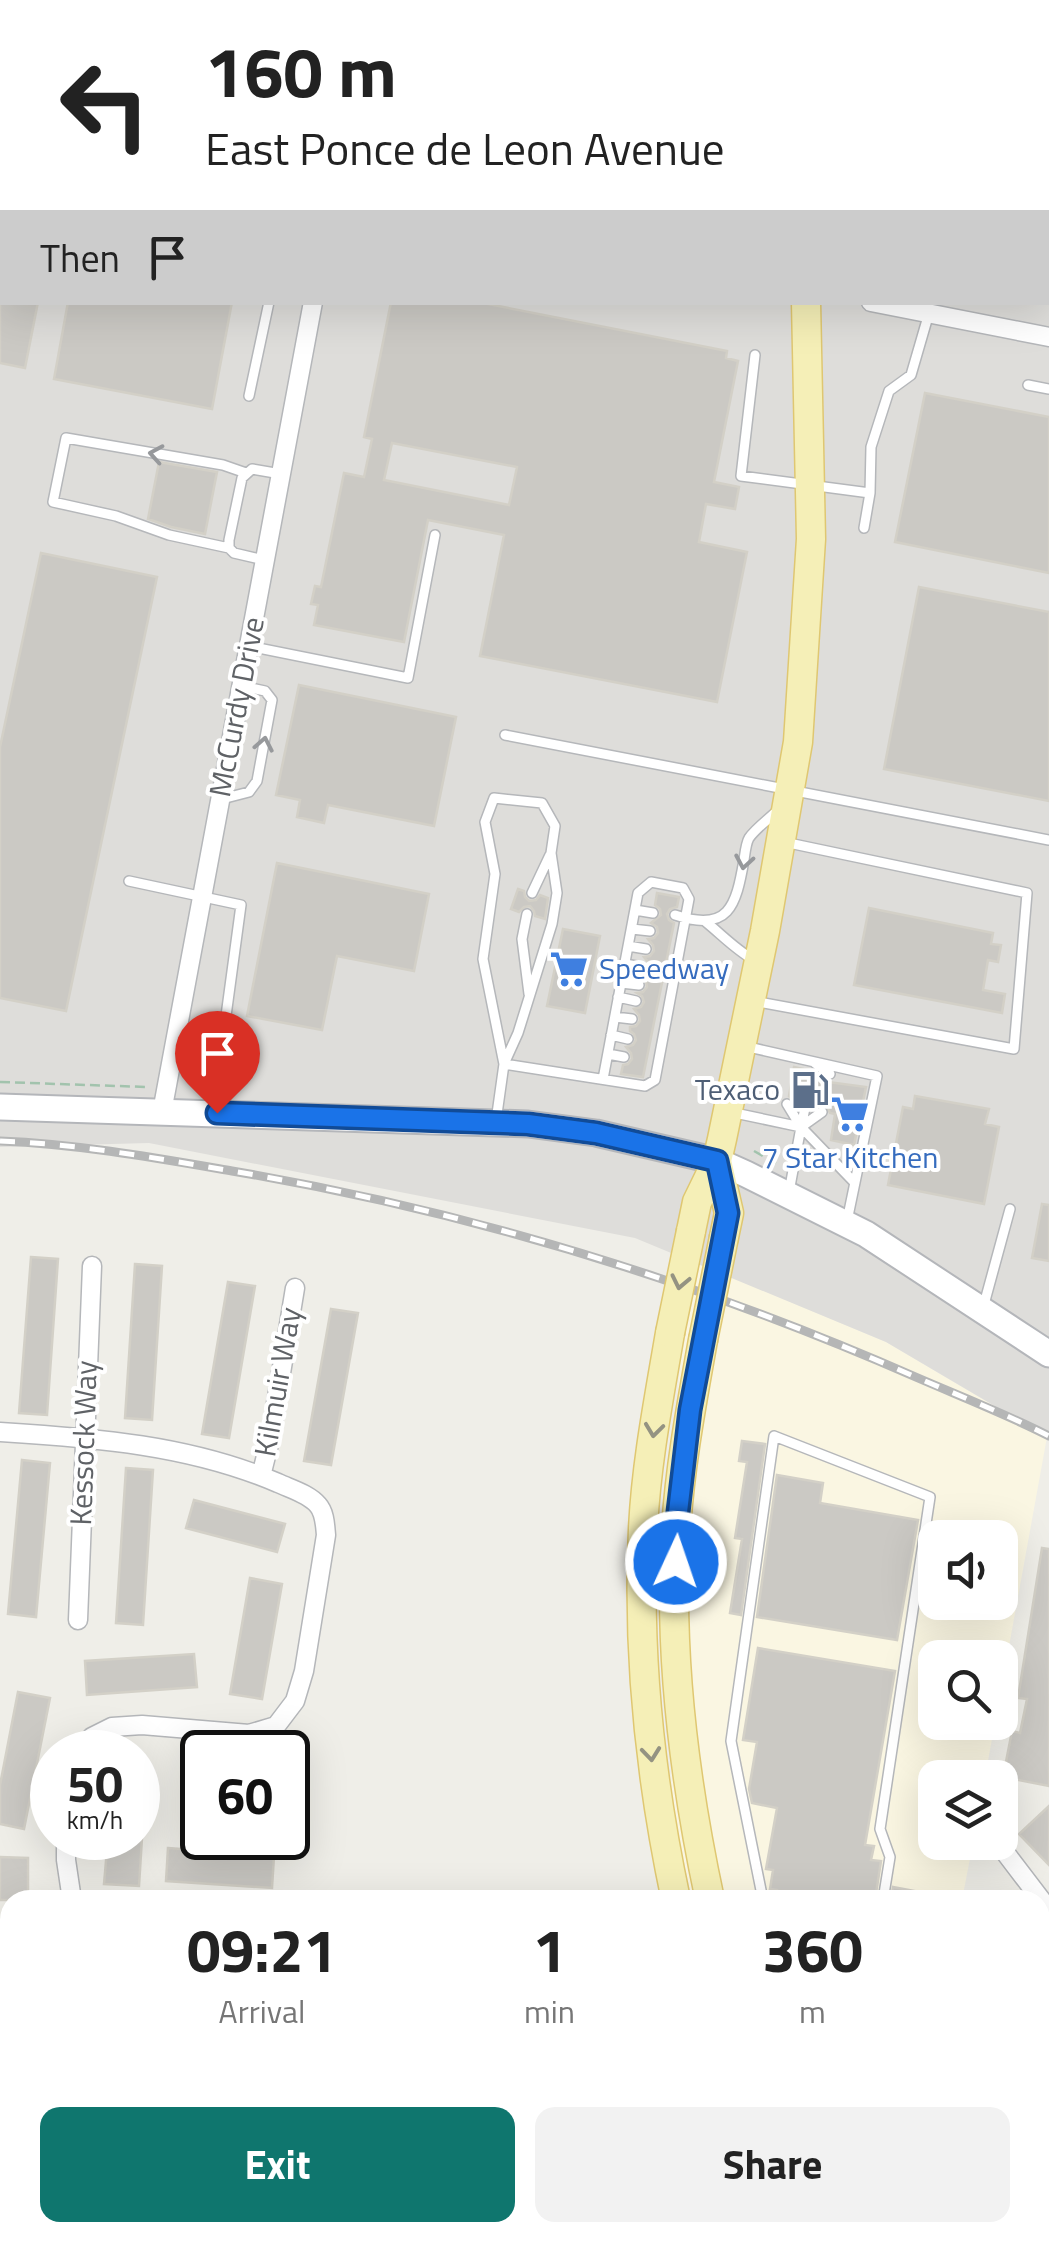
<!DOCTYPE html>
<style>
:root{--surface:#fff;--page:#f2f2f2;--text:#222;--muted:#767676;--accent:#0f766e}
body{margin:0;font-family:"Titillium Web",sans-serif;background:var(--page);color:var(--text);height:100vh;display:flex;flex-direction:column;font-size:38px;white-space:nowrap}
*{box-sizing:border-box;margin:0}
p{font-size:32px;color:var(--muted)}
.icon{flex:none;width:55px;height:55px;fill:none;stroke:currentColor;stroke-width:2;stroke-linecap:round;stroke-linejoin:round}
.map{position:relative;flex:1;overflow:hidden}
.side{position:absolute;left:0px;top:1890px;width:1050px;height:352px;display:flex;flex-direction:column;background:var(--surface);border-radius:30px 30px 0 0;box-shadow:0 10px 40px #0002}
.side>*{flex:none}
.top-card{position:absolute;left:0px;top:0px;width:1050px;height:305px;box-shadow:0 10px 40px #0002;background:#fff;color:var(--text);overflow:hidden}
.fabs{position:absolute;left:918px;top:1520px;display:grid;gap:20px}
.fabs a{display:grid;place-items:center;width:100px;height:100px;border-radius:20px;background:var(--surface);box-shadow:0 10px 40px #0002;font-size:50px}
.speed{position:absolute;left:30px;top:1730px;display:flex;gap:20px;font-size:50px;font-weight:700;text-align:center}
.speed>*{display:grid;place-content:center;width:130px;height:130px;border-radius:50%;background:var(--surface);box-shadow:0 10px 40px #0002;line-height:1}
.speed small{font-size:25px;font-weight:400}
.speed .limit{border:5px solid #111;border-radius:15px;background:#fff;color:#111}
.pin{position:absolute;display:grid;place-items:center;width:85px;height:85px;color:#fff;margin:-102px -42px;border-radius:50% 50% 50% 0;rotate:-45deg;box-shadow:0 0 10px #0007}
.pin .icon{rotate:45deg}
.me{position:absolute;width:110px;margin:-55px;rotate:3deg;stroke-linejoin:round;filter:drop-shadow(0 0 8px #0008)}
.turn{display:flex;align-items:center;gap:35px;height:210px;padding:0 40px;font-size:45px}
.turn .icon{width:130px;height:130px;stroke-width:2.5}
.turn b{display:block;font-size:70px;line-height:85px}
.then{display:flex;align-items:center;height:95px;padding:0 40px;background:#0003;gap:20px;font-size:38px}
.eta{display:flex;justify-content:space-evenly;align-items:center;height:170px;text-align:center}
.eta b{font-size:60px;font-weight:700;line-height:70px}
.primary-button{display:flex;gap:20px;margin-top:auto;padding:20px 40px}
.primary-button a{flex:1;height:115px;border-radius:20px;background:var(--accent);color:#fff;font-size:40px;font-weight:700;line-height:115px;text-align:center}
.primary-button a+a{background:var(--page);color:var(--text)}
.map>svg:first-child{display:block}
</style>
<div class="map">
<svg width="1049" height="2242" viewBox="0 0 1049 2242">
<rect width="100%" height="100%" fill="#efeee8"/>
<path fill="#faf6e2" fill-rule="evenodd" d="M688 1259 886 1342 1047 1437 1000 1696V1658H935V1722L995 1723 985 1777 935 1778V1842L973 1843 962 1900H692L672 1808 666 1548ZM935 1538H1000V1602H935Z
M421 2232 657 2233 655 2242H419Z"/>
<path fill="#deddda" fill-rule="evenodd" d="M0 0H1049V1438L886 1342 635 1238 149 1143 0 1147ZM2 2H1048V302H2Z"/>
<path fill="#cbc9c4" stroke="#d3d0c7" stroke-width="2.5" fill-rule="evenodd" d="M0 302H38L25 368 0 363Z
M68 302H232L212 409 54 379Z
M391 302H478L727 351 726 358 738 361 714 482 739 487 735 509 706 504 699 542 747 552 717 702 480 656 504 535 428 520 404 642 314 625 318 605 311 604 315 586 321 587 344 473 364 477 372 439 364 437ZM392 443 517 467 509 505 384 480Z
M925 393 1049 417V573L895 542Z
M159 462 217 472 205 534 171 527 148 519Z
M41 553 157 577 66 1011 0 998V747Z
M919 587 1049 612V801L884 769Z
M299 685 456 717 434 826 328 805 324 823 297 817 300 800 276 795Z
M277 863 429 894 414 971 337 956 322 1030 247 1016Z
M518 889 524 891 525 897 529 901 536 900 540 895 548 898 545 919 535 916 534 911 530 906 524 907 519 912 511 909Z
M657 893 679 897 677 907 670 909 667 914 669 920 674 923 643 1077 621 1074 623 1065 628 1064 632 1059 631 1053 626 1047 633 1045 636 1040 634 1034 630 1031V1027L636 1026 640 1021 639 1015 634 1009 641 1007 644 1002 642 996 637 993 643 992 647 987 646 981 640 977 650 969 649 963 644 957 650 956 654 951 653 945 648 939 654 938 658 933 657 927 651 923 661 915 660 909 655 905Z
M869 908 993 933 991 944 1001 945 998 962 988 960 983 990 1005 994 1002 1013 854 985Z
M563 929 600 936 585 1013 547 1006Z
M794 1067 812 1071 828 1082 866 1087 854 1145 831 1140 835 1114 830 1113 826 1105 820 1104 813 1108 811 1103 806 1100 797 1105 789 1096Z
M915 1096 989 1109 985 1124 999 1127 984 1204 888 1185 903 1107 913 1109Z
M1042 1204 1049 1205V1261L1032 1258Z
M31 1257 58 1259 47 1415 19 1413Z
M135 1264 162 1266 152 1420 125 1418Z
M228 1282 255 1286 229 1438 202 1434Z
M331 1309 358 1313 331 1465 304 1461Z
M742 1441 765 1444 741 1615 730 1613 742 1539 735 1538 747 1462 739 1461Z
M22 1460 50 1463 36 1617 8 1614Z
M126 1468 153 1470 143 1625 116 1623Z
M777 1475 823 1483 820 1503 918 1520 897 1640 757 1617Z
M194 1500 285 1524 277 1552 186 1528Z
M1042 1548 1049 1549V1786L1003 1777 1012 1731 1020 1733 1027 1699 1018 1698Z
M250 1578 282 1584 262 1699 230 1694Z
M758 1648 895 1671 865 1845 874 1846 871 1860 881 1861 875 1900H775L777 1890 770 1889 773 1870 766 1869 777 1808 752 1803 749 1789 757 1742 743 1740Z
M194 1654 197 1687 87 1695 85 1661Z
M18 1692 50 1698 24 1829 0 1824V1785Z
M184 1770 202 1771V1807L183 1806Z
M1049 1806V1865L1019 1834Z
M108 1838H142L139 1886 104 1884Z
M168 1848 274 1856 272 1888 166 1881Z
M0 1857 28 1858V1900H0Z
M893 1887 925 1893V1900H891Z"/>
<g fill="none" stroke-linecap="round" stroke-linejoin="round">
<g stroke="#b5b7ba" stroke-width="12">
<path id="lane" d="M79 2 80 0
M0 51 2 52
M0 82 2 83
M755 355 741 476 870 493
M1028 385 1049 389
M249 396 269 302
M864 528 870 493 871 447 889 391 911 375 929 313
M229 548 169 535 116 516 53 502 66 438 223 465 246 473
M264 560 234 553 229 548V540L242 478 252 469 281 474
M248 646 408 678 435 535
M505 735 1049 840
M494 798 542 803 555 826 551 853 557 893 552 924 518 1033 504 1064 483 959 495 874 485 822Z
M222 799 249 792 257 781 272 700 265 691 241 686
M129 881 241 905 215 1097 217 1111
M532 893 550 855
M635 910 653 913
M527 914 522 939 529 994
M675 915C729 933 736 906 744 860 745 853 746 843 749 838 756 828 769 819 778 810
M706 922C722 935 736 950 754 960
M632 929 650 931
M628 946 646 949
M625 964 642 967
M621 983 639 985
M618 997 636 1001
M753 1001 1014 1049 1027 893 784 842
M615 1017 632 1019
M611 1035 628 1039
M744 1046 877 1076 847 1221
M608 1054 624 1057
M815 1063 830 1074
M787 1104 801 1127 855 1183
M730 1112 801 1127 789 1192
M496 1121 504 1064 645 1086 655 1080 689 899 683 888 651 882 638 893 603 1079
M801 1127 822 1112
M801 1127 805 1108
M983 1308 1010 1209
M763 1900 731 1741 774 1436 930 1497 880 1829 890 1857 883 1900
M195 2232 203 2240 214 2242
M432 2242 433 2232
M605 2242 606 2232"/>
</g>
<g stroke="#b5b7ba" stroke-width="21">
<path id="street" d="M0 135 2 136
M871 302 1049 337
M162 1112 313 302
M0 1432C95 1438 190 1445 278 1483 291 1489 309 1494 318 1505 325 1513 325 1525 326 1535L304 1671 295 1701 276 1726 249 1734 142 1725 112 1727 92 1737 79 1752
M261 1476 270 1440 295 1288
M78 1620 92 1266
M66 1838V1860L72 1900
M1004 1851 1049 1910
M0 2037 10 2038
M1040 2096 1049 2106
M1012 2232 1021 2242
M332 2242 334 2232"/>
</g>
<g stroke="#b4b6ba" stroke-width="29">
<path id="secondary" d="M0 1107 528 1124 596 1133 717 1161 746 1174 866 1234 1049 1354"/>
</g>
<g stroke="#dfc771" stroke-width="31">
<path id="primary" d="M759 0 760 2
M717 1161 729 1213 724 1237
M691 1231 697 1202 717 1161 722 1139 765 931 798 742 811 539 806 302
M670 1333C659 1398 646 1464 643 1529 637 1654 650 1778 676 1900
M703 1340C692 1402 680 1465 676 1529 668 1653 684 1779 710 1900
M744 2232 746 2242
M778 2232 780 2242"/>
</g>
<path stroke="#a2c3ad" stroke-width="2.5" stroke-dasharray="10 5" stroke-linecap="butt" d="M0 1082 146 1087
M754 1151 779 1165"/>
<use href="#lane" stroke="#fff" stroke-width="9"/>
<use href="#street" stroke="#fff" stroke-width="18"/>
<use href="#secondary" stroke="#fff" stroke-width="25"/>
<use href="#primary" stroke="#f5efb7" stroke-width="28"/>
<g stroke="#b5b6b6" stroke-width="9">
<path id="rail" d="M0 1141C78 1144 156 1158 232 1171 469 1211 697 1281 918 1378 962 1397 1006 1414 1049 1436"/>
</g>
<use href="#rail" stroke="#fff" stroke-width="5" stroke-dasharray="15" stroke-linecap="butt"/>
<g stroke="#dfc771" stroke-width="31" stroke-linecap="butt">
<path id="primary-bridge" d="M670 1333 691 1231
M703 1340 724 1237"/>
</g>
<use href="#primary-bridge" stroke="#f5efb7" stroke-width="28"/>
</g>
<defs><path id="oneway-chevron" d="M-2-3.5L2.5 0L-2 3.5" fill="none" stroke-width="1.6" stroke-linecap="round" stroke-linejoin="round" transform="scale(2.5)"/></defs>
<g stroke="#97999c">
<use href="#oneway-chevron" transform="translate(156 454) rotate(-170)"/>
<use href="#oneway-chevron" transform="translate(264 744) rotate(-79)"/>
<use href="#oneway-chevron" transform="translate(744 862) rotate(100)"/>
</g>
<g stroke="#949382">
<use href="#oneway-chevron" transform="translate(680 1282) rotate(102)"/>
<use href="#oneway-chevron" transform="translate(654 1430) rotate(97)"/>
<use href="#oneway-chevron" transform="translate(651 1754) rotate(84)"/>
</g>
<g fill="none" stroke-linecap="round" stroke-linejoin="round">
<g stroke="#114b97" stroke-width="25">
<path id="route" d="M217 1113 528 1124 596 1133 717 1161 728 1213 690 1410 676 1529V1562"/>
</g>
<use href="#route" stroke="#1a73e8" stroke-width="18"/>
</g>
<defs>
<g id="supermarket-bare" transform="scale(3)"><path d="M-6-5.5h2.5l.6 2H6L4.5 2H-2.5L-4.4-4H-6ZM-1.5 3.2a1.3 1.3 0 1 0 .1 0ZM3 3.2a1.3 1.3 0 1 0 .1 0Z" fill="#3f7fe0" stroke="#fff" stroke-width="2.5" paint-order="stroke"/></g>
<g id="fuel-bare" transform="scale(3)"><path d="M-5.5-6h7V0h2V4h1.3V-2.5L3-4.5l.8-.8L6-3V5H2.5V1h-1V6h-7ZM-4.2-4.7v3.2H.2V-4.7Z" fill="#5c6f8a" stroke="#fff" stroke-width="2.5" paint-order="stroke"/></g>
</defs>
<g fill-rule="evenodd">
<use href="#supermarket-bare" x="569" y="969"/>
<use href="#fuel-bare" x="810" y="1090"/>
<use href="#supermarket-bare" x="850" y="1114"/>
</g>
<g text-anchor="middle" stroke-width="8" stroke-linejoin="round" paint-order="stroke">
<g font-size="30" fill="#5f6266" stroke="#fff">
<text transform="translate(237 707) rotate(-79)" y="10">McCurdy Drive</text>
<text transform="translate(278 1382) rotate(-80)" y="10">Kilmuir Way</text>
<text transform="translate(84 1443) rotate(-88)" y="10">Kessock Way</text>
</g>
<g font-size="30" fill="#366cbe" stroke="#fff" text-anchor="start">
<text x="599" y="979">Speedway</text>
<text x="850" y="1168" text-anchor="middle">7 Star Kitchen</text>
</g>
<g font-size="30" fill="#4e5e75" stroke="#fff" text-anchor="end">
<text x="780" y="1100">Texaco</text>
</g>
</g>
</svg>
<div class="fabs">
<a><svg class="icon" aria-label="sound" viewBox="0 0 24 24"><path d="M4 9h4l5-4v14l-5-4H4zM17 9q2 3 0 6"/></svg></a>
<a><svg class="icon" aria-label="search" viewBox="0 0 24 24"><circle cx="10" cy="10" r="6"/><path d="M15 15l6 6"/></svg></a>
<a><svg class="icon" aria-label="layers" viewBox="0 0 24 24"><path d="M12 4l9 5-9 5-9-5zM3 14l9 5 9-5"/></svg></a>
</div>
<div class="speed"><div>50<small>km/h</small></div><div class="limit">60</div></div>
<div class="pin" style="left:217px;top:1113px;background:#d93025"><svg class="icon" aria-label="arrive" viewBox="0 0 24 24"><path d="M6 21V4h12l-3 4 3 4H6"/></svg></div>
<svg class="me" style="left:676px;top:1562px" viewBox="-20 -20 40 40"><circle r="17" fill="#1a73e8" stroke="#fff" stroke-width="3"/><path d="M0-11L8 9 0 5-8 9z" fill="#fff"/></svg>
<div class="top-card">
<div class="turn"><svg class="icon" aria-label="left" viewBox="0 0 24 24"><path d="M17 20v-9H6M10 6l-5 5 5 5"/></svg><div><b>160 m</b>East Ponce de Leon Avenue</div></div>
<div class="then">Then<svg class="icon" aria-label="arrive" viewBox="0 0 24 24"><path d="M6 21V4h12l-3 4 3 4H6"/></svg></div>
</div>
<section class="side">
<div class="eta">
<div><b>09:21</b><p>Arrival</p></div>
<div><b>1</b><p>min</p></div>
<div><b>360</b><p>m</p></div>
</div>
<div class="primary-button"><a>Exit</a><a>Share</a></div>
</section>
</div>
